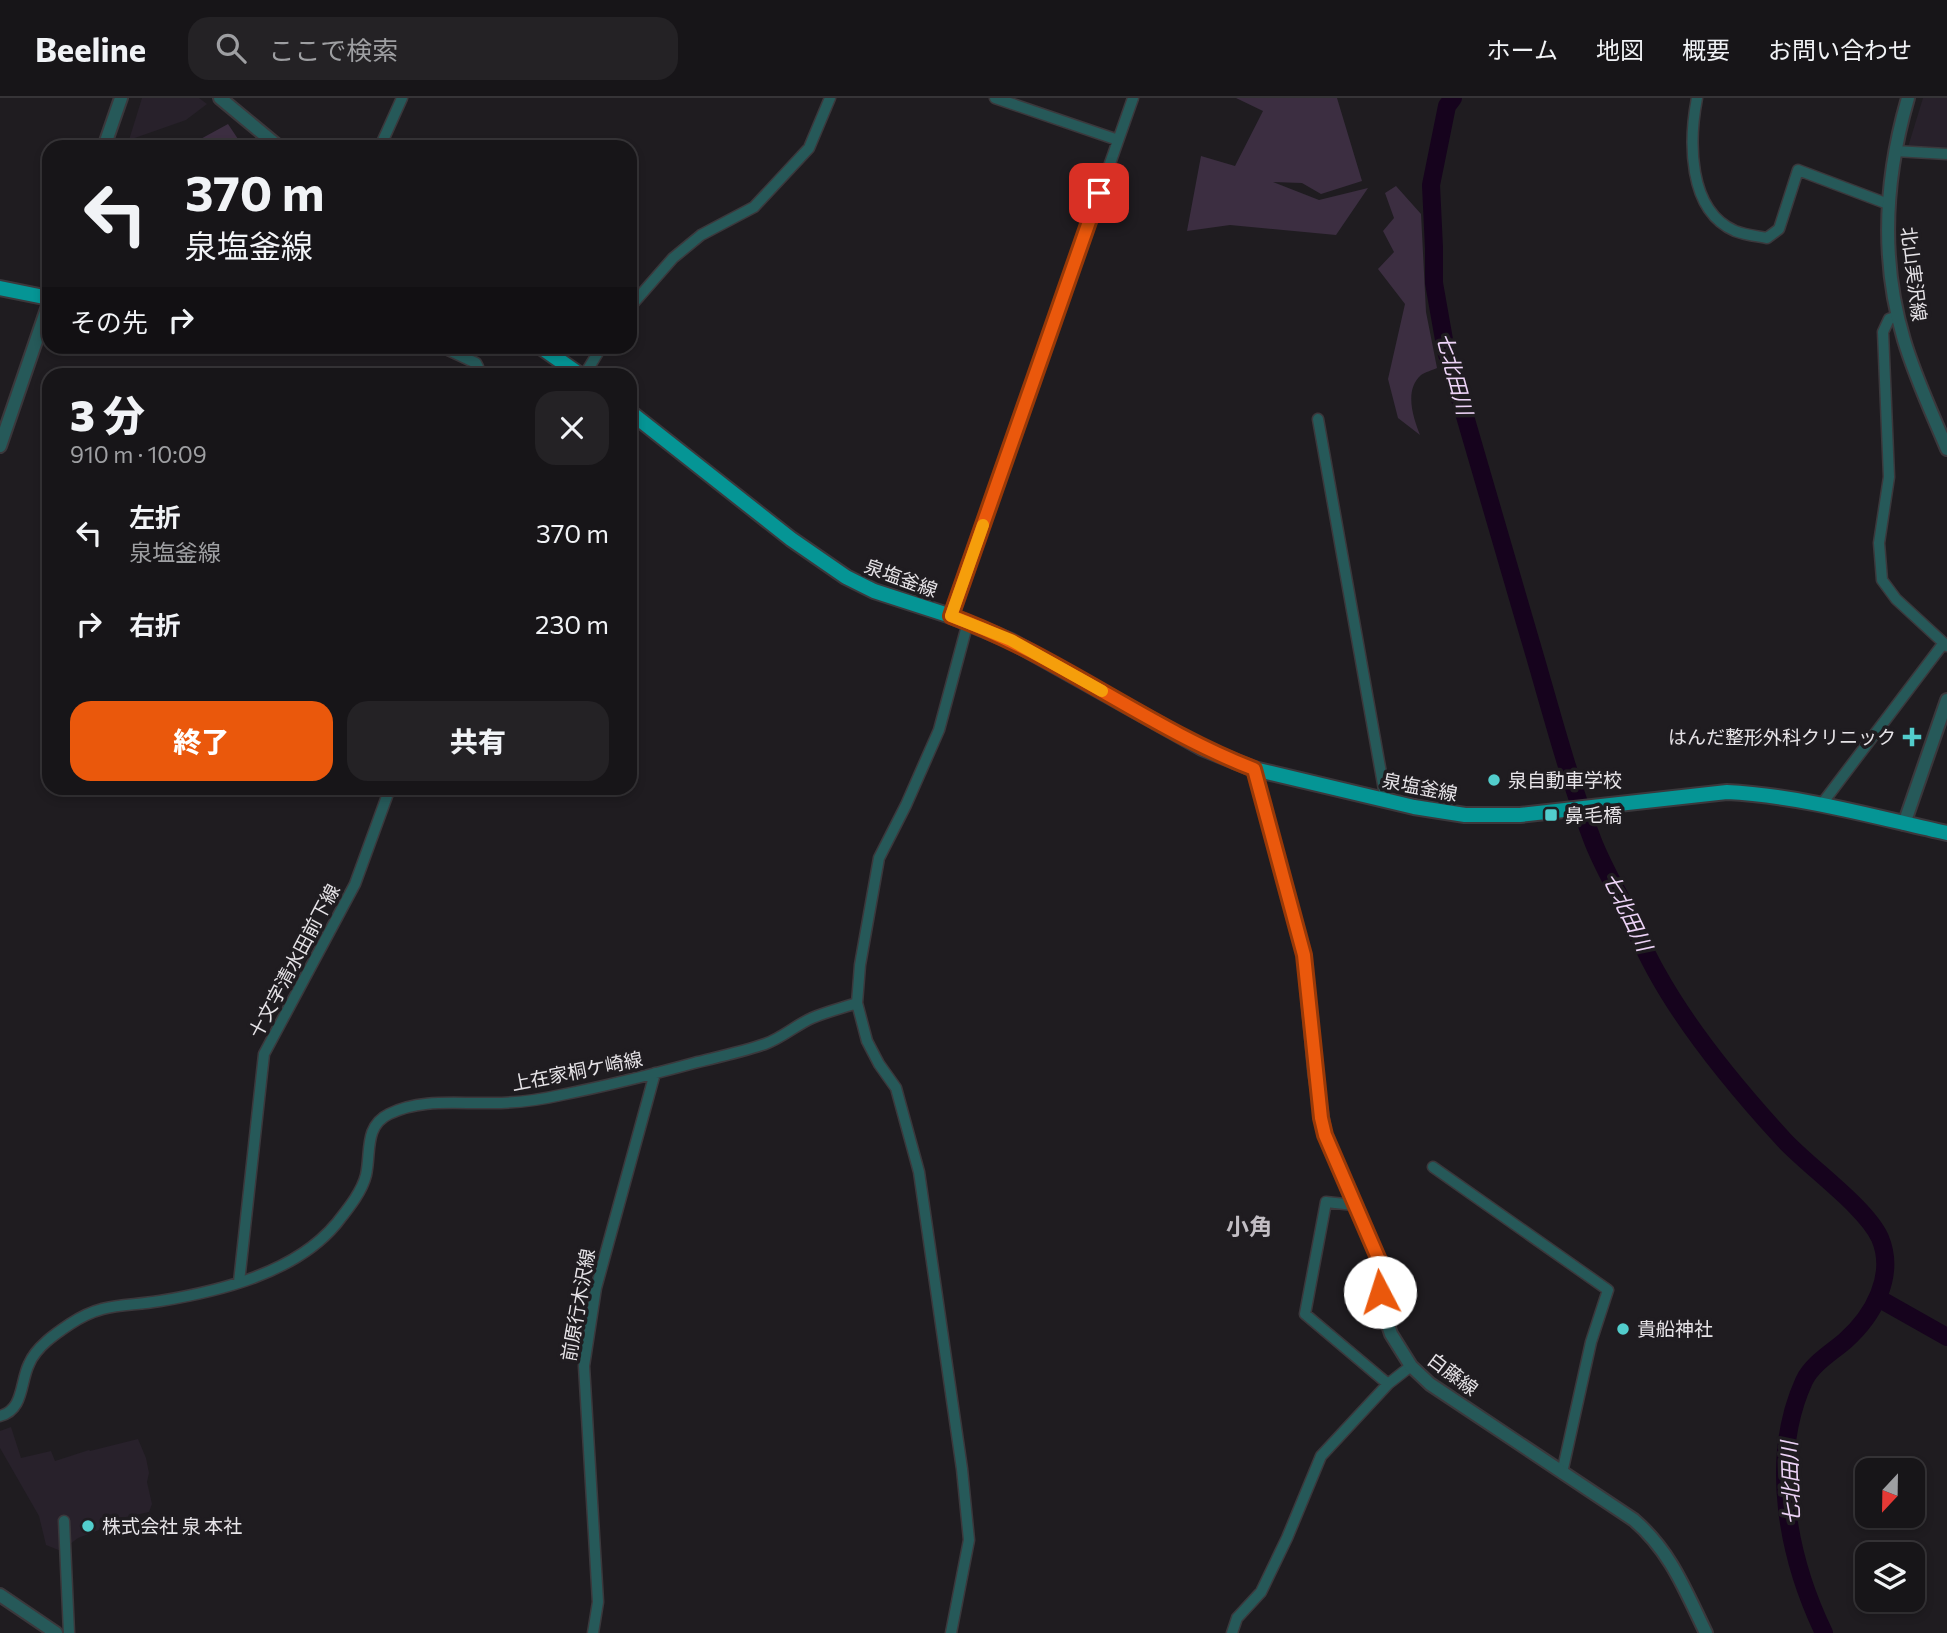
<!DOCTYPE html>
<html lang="ja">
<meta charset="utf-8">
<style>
:root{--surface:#171518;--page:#242225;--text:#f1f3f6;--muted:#9e9fa2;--line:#363437;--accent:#ea580c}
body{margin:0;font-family:Commissioner,"Noto Sans JP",sans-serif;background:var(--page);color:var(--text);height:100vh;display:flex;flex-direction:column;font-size:26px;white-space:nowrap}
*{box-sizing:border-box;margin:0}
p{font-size:23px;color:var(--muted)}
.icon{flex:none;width:38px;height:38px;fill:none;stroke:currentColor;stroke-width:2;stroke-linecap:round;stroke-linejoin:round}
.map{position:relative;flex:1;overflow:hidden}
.side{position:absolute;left:42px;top:270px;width:595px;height:427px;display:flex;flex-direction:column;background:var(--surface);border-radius:21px;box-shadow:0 4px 10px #0003,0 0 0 2px var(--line)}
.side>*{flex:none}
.banner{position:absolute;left:42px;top:42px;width:595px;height:214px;border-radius:21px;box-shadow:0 4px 10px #0003,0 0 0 2px var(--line);background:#171518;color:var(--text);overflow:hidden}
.needle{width:46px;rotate:202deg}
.tools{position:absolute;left:1855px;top:1360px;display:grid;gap:14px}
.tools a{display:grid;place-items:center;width:70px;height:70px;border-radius:14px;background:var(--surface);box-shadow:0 4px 10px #0003,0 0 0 2px var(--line);font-size:35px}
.pin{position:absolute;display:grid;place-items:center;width:60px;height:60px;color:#fff;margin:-30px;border-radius:14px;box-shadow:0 4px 10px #0006}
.me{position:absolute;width:77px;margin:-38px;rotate:355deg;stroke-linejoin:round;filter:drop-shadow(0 0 5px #0008)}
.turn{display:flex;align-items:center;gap:24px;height:147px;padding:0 28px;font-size:32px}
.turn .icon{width:91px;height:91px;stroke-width:2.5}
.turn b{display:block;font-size:49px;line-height:60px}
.then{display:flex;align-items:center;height:66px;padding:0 28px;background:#0003;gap:14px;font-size:26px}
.round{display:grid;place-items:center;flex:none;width:74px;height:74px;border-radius:21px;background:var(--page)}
.headline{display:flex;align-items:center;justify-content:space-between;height:119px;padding:0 28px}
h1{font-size:42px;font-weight:800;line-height:52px}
.primary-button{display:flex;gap:14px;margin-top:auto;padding:14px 28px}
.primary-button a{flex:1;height:80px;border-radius:21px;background:var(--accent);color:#fff;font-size:28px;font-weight:800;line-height:80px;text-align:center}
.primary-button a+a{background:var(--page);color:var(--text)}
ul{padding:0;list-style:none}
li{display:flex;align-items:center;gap:21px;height:91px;padding:0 28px}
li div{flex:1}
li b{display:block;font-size:26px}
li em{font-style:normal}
header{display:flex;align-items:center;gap:42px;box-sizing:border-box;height:98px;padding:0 35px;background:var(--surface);border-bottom:2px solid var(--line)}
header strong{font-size:33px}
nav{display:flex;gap:38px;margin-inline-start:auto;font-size:24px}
.search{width:490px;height:63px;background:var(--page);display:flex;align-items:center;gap:18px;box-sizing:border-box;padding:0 24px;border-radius:21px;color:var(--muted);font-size:26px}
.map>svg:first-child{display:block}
</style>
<header>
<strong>Beeline</strong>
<div class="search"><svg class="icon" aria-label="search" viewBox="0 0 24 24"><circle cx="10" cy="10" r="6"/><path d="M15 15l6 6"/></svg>ここで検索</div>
<nav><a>ホーム</a><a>地図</a><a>概要</a><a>お問い合わせ</a></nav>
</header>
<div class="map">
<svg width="1947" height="1535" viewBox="0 0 1947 1535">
<rect width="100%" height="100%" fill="#1f1c20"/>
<path fill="#28212b" d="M142 0H199L207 6 186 22 129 42Z
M1923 0H1947V53L1908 49Z
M11 1329 21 1360 51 1353 55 1363 89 1352 90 1353 138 1341 146 1360 149 1375 147 1384 152 1406 149 1414 117 1421V1425L78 1440 61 1453 46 1447 39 1418 0 1350V1333Z"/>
<path fill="#3c2e41" d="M1236 0H1337L1362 83 1321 96 1302 85 1273 84 1319 102 1368 90 1336 137 1230 127 1187 133 1201 58 1235 68 1263 13Z
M228 26 238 41 220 49H186Z
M1396 88 1421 116 1426 214 1437 270C1433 272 1425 274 1421 277 1404 292 1413 319 1420 337L1398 320 1388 281 1405 206 1378 171 1394 154 1383 133 1394 120 1385 95Z"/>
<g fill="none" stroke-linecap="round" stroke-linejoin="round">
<path stroke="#16031d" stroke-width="18" d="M1453 0 1447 8 1431 87 1434 150V185L1446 253C1474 348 1501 443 1529 538 1549 605 1566 673 1591 738 1598 758 1609 778 1619 797 1631 823 1643 850 1657 875 1689 933 1739 993 1784 1042 1809 1069 1866 1109 1880 1140 1896 1178 1873 1218 1845 1243 1831 1255 1812 1266 1804 1283 1768 1362 1788 1460 1824 1535
M1878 1200 1947 1239"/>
<g stroke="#3b383c" stroke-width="13">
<path id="minor" d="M995 0 1118 42
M1697 0C1689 42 1687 112 1735 133 1745 137 1756 138 1767 140L1779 131 1798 72 1888 106
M380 49 402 0
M1895 53 1947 56
M630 209 673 160 701 137 754 109 809 50 830 0
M1898 218 1889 221 1883 234 1889 379 1879 445 1882 482 1896 501 1947 548
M447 248 446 251 476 265 478 269 475 276
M585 276 602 248
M1318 321 1386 703
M951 518 1133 0
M1821 707 1943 546
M857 905 867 943 879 966 896 990 919 1074 962 1371 969 1442 951 1535
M1433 1069 1608 1192 1591 1244 1562 1375
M1354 1107 1326 1104 1305 1216 1388 1286
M239 1184 264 956 355 786 390 690
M0 1318C24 1312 20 1284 29 1266 36 1249 55 1236 70 1226 103 1204 124 1209 160 1203 220 1193 295 1175 336 1126 347 1112 362 1094 366 1077 371 1055 364 1028 389 1016 421 1000 458 1006 493 1005 515 1005 539 1002 561 997 606 988 650 977 694 965 718 959 742 954 765 946 782 940 796 927 812 920 826 914 842 910 857 905L860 867 879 760 906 707 939 632 968 524
M64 1423 69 1535
M593 1535 598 1504 584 1268 596 1190 655 975
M1232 1535 1237 1520 1261 1494 1287 1440 1321 1358 1388 1286 1411 1268"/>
</g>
<g stroke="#3b383c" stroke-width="16">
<path id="tertiary" d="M220 0 279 49
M1908 0C1885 79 1880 162 1904 242 1915 279 1932 315 1947 351
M104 49 121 0
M0 348 49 205
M1254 671 1304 857 1315 976 1325 1037 1382 1169 1380 1193 1384 1215 1391 1236 1411 1268 1430 1286 1634 1422C1671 1454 1685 1492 1706 1535
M1904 726 1947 602
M0 1497 56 1535"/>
</g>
<g stroke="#3b383c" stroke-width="18">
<path id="primary" d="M0 190 49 200
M539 248 579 276
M630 314 791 441 846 479 874 493 951 518 1011 543 1202 650 1254 671 1414 709 1465 717H1520L1727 694C1802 698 1875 719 1947 735"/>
</g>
<use href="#minor" stroke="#265959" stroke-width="10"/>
<use href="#tertiary" stroke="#265959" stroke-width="12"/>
<use href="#primary" stroke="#059595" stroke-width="14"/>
</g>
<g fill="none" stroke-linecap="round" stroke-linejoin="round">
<g stroke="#983908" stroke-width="18">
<path id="route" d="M1099 95 951 518C1058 557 1148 630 1254 671L1304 857 1321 1020 1325 1037 1382 1169 1380 1194"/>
</g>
<use href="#route" stroke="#ea580c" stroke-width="12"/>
<path stroke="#f59e0b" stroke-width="12" d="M983 427 951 518 1011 542 1102 593"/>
</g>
<g fill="#52cdcc" stroke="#1f1c20" stroke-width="2.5">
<path d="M1908.5 628.5h7v7h7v7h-7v7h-7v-7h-7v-7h7z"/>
<circle cx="1494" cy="682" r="7"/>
<rect x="1544" y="710" width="14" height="14" rx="3.5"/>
<circle cx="1623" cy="1231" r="7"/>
<circle cx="88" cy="1428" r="7"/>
</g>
<g text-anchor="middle" stroke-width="7" stroke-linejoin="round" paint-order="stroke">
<g font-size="19" fill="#e6e3e7" stroke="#1f1c20">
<text transform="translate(1914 176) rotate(83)" y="7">北山実沢線</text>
<text transform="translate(901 480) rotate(20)" y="7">泉塩釜線</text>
<text transform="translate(1420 689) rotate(11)" y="7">泉塩釜線</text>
<text transform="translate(294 863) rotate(-62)" y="7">十文字清水田前下線</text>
<text transform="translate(577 973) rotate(-11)" y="7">上在家桐ケ崎線</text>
<text transform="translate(578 1207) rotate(-80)" y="7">前原行木沢線</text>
<text transform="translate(1453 1276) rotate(37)" y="7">白藤線</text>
</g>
<g font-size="19" fill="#e6e3e7" stroke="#1f1c20" text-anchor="start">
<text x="1896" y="646" text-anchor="end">はんだ整形外科クリニック</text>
<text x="1508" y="689">泉自動車学校</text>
<text x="1565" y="724">鼻毛橋</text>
<text x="1637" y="1238">貴船神社</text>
<text x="102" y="1435">株式会社 泉 本社</text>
</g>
<g font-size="21" font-style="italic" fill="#eed4f8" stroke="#1f1c20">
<text transform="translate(1454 276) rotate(75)" y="7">七北田川</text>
<text transform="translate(1627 814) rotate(64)" y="7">七北田川</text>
<text transform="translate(1791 1385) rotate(-92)" y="7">七北田川</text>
</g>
<g font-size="23" font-weight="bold" fill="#c2bec4" stroke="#1f1c20">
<text x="1249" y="1137">小角</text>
</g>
</g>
</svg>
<div class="tools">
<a><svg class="needle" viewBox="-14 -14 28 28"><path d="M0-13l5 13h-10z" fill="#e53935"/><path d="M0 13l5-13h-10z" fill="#9e9fa2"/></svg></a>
<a><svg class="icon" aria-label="layers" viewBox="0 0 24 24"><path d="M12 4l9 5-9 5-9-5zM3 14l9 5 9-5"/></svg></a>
</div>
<div class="pin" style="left:1099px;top:95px;background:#d93025"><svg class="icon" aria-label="arrive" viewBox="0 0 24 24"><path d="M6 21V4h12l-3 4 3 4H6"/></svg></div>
<svg class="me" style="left:1380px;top:1194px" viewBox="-20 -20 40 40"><circle r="19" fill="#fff"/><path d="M0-13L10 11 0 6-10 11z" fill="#ea580c"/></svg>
<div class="banner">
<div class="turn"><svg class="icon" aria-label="left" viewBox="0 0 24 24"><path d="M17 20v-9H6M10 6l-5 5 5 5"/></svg><div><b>370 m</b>泉塩釜線</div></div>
<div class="then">その先<svg class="icon" aria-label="right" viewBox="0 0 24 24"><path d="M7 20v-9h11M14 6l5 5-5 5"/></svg></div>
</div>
<section class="side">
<div class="headline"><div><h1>3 分</h1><p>910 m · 10:09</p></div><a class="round"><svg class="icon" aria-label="close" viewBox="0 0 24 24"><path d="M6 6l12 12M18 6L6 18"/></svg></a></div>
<ul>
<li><svg class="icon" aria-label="left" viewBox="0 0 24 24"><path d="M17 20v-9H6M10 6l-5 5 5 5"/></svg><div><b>左折</b><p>泉塩釜線</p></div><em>370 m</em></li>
<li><svg class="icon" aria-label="right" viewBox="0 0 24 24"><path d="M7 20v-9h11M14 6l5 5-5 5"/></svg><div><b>右折</b></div><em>230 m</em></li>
</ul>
<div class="primary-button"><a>終了</a><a>共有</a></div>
</section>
</div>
